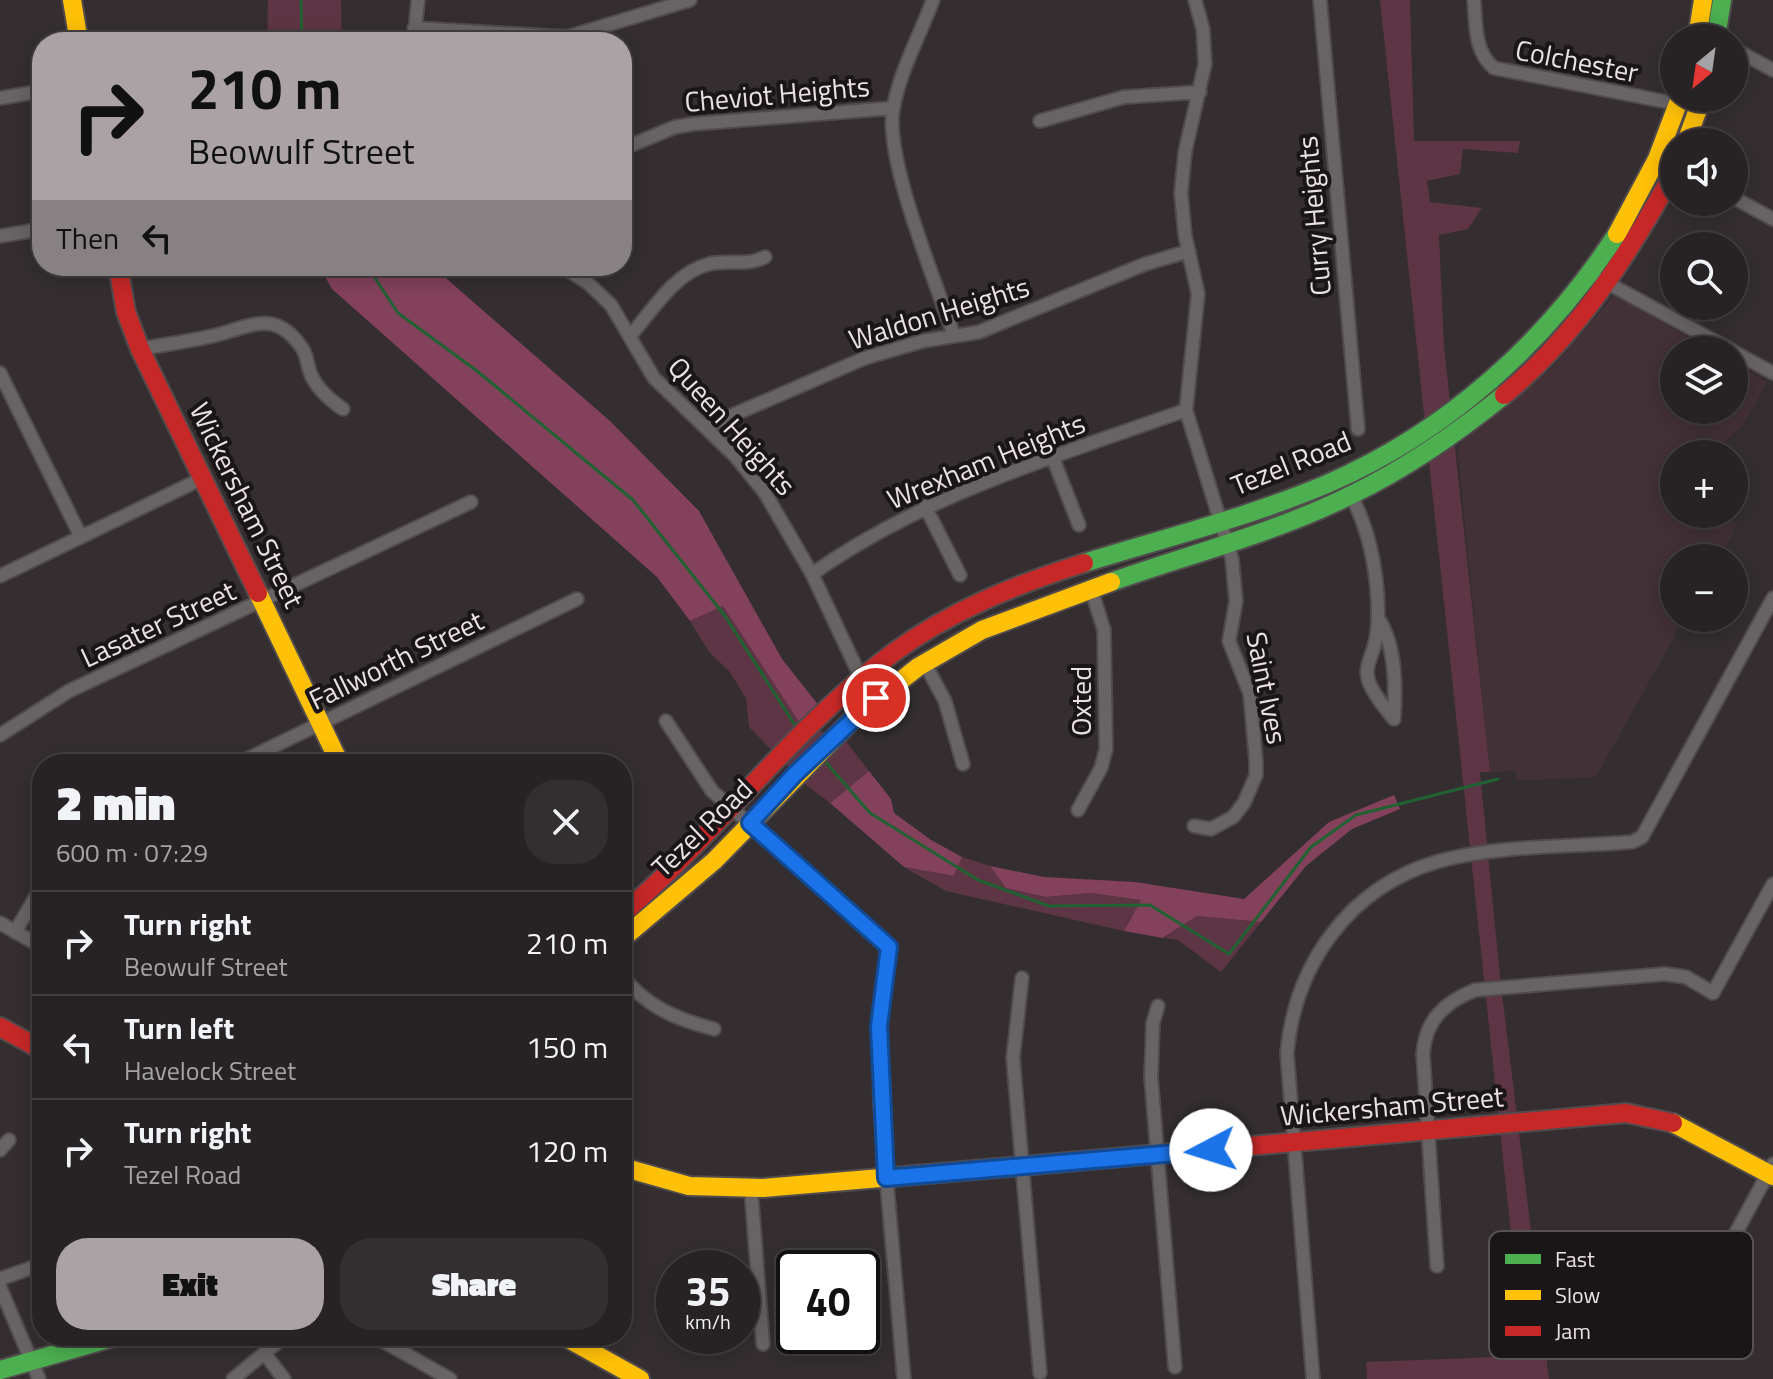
<!DOCTYPE html>
<meta charset="utf-8">
<style>
:root{--surface:#272224;--page:#332f31;--text:#f1f3f6;--muted:#a4a4a6;--line:#433f41;--accent:#aaa2a5}
body{margin:0;font-family:"Titillium Web",sans-serif;background:var(--page);color:var(--text);height:100vh;display:flex;flex-direction:column;font-size:30px;white-space:nowrap}
*{box-sizing:border-box;margin:0}
p{font-size:26px;color:var(--muted)}
.icon{flex:none;width:44px;height:44px;fill:none;stroke:currentColor;stroke-width:2;stroke-linecap:round;stroke-linejoin:round}
.map{position:relative;flex:1;overflow:hidden}
.side{position:absolute;left:32px;top:754px;width:600px;height:592px;display:flex;flex-direction:column;background:var(--surface);border-radius:32px;box-shadow:0 4px 20px #0003,0 0 0 2px var(--line)}
.side>*{flex:none}
.top-card{position:absolute;left:32px;top:32px;width:600px;height:244px;border-radius:32px;box-shadow:0 4px 20px #0003,0 0 0 2px var(--line);background:#aaa2a5;color:#111;overflow:hidden}
.needle{width:52px;rotate:209deg}
.tools{position:absolute;left:1660px;top:24px;display:grid;gap:16px}
.tools a{display:grid;place-items:center;width:88px;height:88px;border-radius:50%;background:var(--surface);box-shadow:0 4px 20px #0003,0 0 0 2px var(--line);font-size:40px}
.speed{position:absolute;left:656px;top:1250px;display:flex;gap:16px;font-size:40px;font-weight:700;text-align:center}
.speed>*{display:grid;place-content:center;width:104px;height:104px;border-radius:50%;background:var(--surface);box-shadow:0 4px 20px #0003,0 0 0 2px var(--line);line-height:1}
.speed small{font-size:20px;font-weight:400}
.speed .limit{border:4px solid #111;border-radius:12px;background:#fff;color:#111}
.pin{position:absolute;display:grid;place-items:center;width:68px;height:68px;color:#fff;margin:-34px;border:4px solid #fff;border-radius:50%;box-shadow:0 2px 8px #0007}
.me{position:absolute;width:88px;margin:-44px;rotate:265deg;stroke-linejoin:round;filter:drop-shadow(0 0 6px #0008)}
.turn{display:flex;align-items:center;gap:28px;height:168px;padding:0 24px;font-size:36px}
.turn .icon{width:104px;height:104px;stroke-width:2.5}
.turn b{display:block;font-size:56px;line-height:68px}
.then{display:flex;align-items:center;height:76px;padding:0 24px;background:#0003;gap:16px;font-size:30px}
.round{display:grid;place-items:center;flex:none;width:84px;height:84px;border-radius:32px;background:var(--page)}
.overview{display:flex;align-items:center;justify-content:space-between;height:136px;padding:0 24px}
h1{font-size:48px;font-weight:800;line-height:60px}
.button{display:flex;gap:16px;margin-top:auto;padding:16px 24px}
.button a{flex:1;height:92px;border-radius:32px;background:var(--accent);color:#111;font-size:32px;font-weight:800;line-height:92px;text-align:center}
.button a+a{background:var(--page);color:var(--text)}
ul{padding:0;list-style:none}
li{display:flex;align-items:center;gap:24px;height:104px;padding:0 24px;border-top:2px solid var(--line)}
li div{flex:1}
li b{display:block;font-size:30px}
li em{font-style:normal}
.map>svg:first-child{display:block}
</style>
<div class="map">
<svg width="1773" height="1379" viewBox="0 0 1773 1379">
<rect width="100%" height="100%" fill="#342e30"/>
<path fill="#423137" d="M1614 295 1711 350H1674V410H1734V363L1767 382 1744 424 1720 446 1702 436 1694 454H1674V514H1719L1738 524 1719 558H1674V618H1685L1596 777 1516 781V771L1490 772 1457 446 1553 367Z"/>
<path fill="#5d3544" d="M268 0H341L342 42H267Z
M1380 0H1410L1414 141H1520L1518 153 1463 149 1460 174 1427 181 1430 202 1482 208 1468 229 1439 235 1444 346 1490 772H1480L1500 977 1549 1379H1367L1366 1362 1524 1356Z
M723 606 802 725 845 740 869 771 830 803 805 784 749 727 746 698 729 671 709 652 690 621Z
M962 857 990 866 1006 888 1046 897 1090 893 1141 900 1124 931 946 891 904 867 954 876Z
M1197 916 1261 922 1221 972 1178 940 1164 938Z"/>
<path fill="#84415c" d="M319 266H432L610 421 699 511 782 659 820 707 802 726 723 606 690 621 657 577 332 289Z
M869 771 891 799 894 813 931 840 962 857 954 876 904 867 830 803Z
M1394 795 1400 809 1352 829 1306 866 1261 922 1197 916 1163 938 1124 931 1141 900 1090 893 1046 897 1006 888 990 866 1044 877 1135 882 1244 899 1329 822Z"/>
<g fill="none" stroke-linecap="round" stroke-linejoin="round">
<path stroke="#216232" stroke-width="3" d="M301 0 302 42
M367 266 398 313 477 371 633 500 725 616 798 730
M823 759 870 813 978 880 1049 906 1150 905 1229 954 1311 847 1356 815 1498 779"/>
<g stroke="#514b4d" stroke-width="16">
<path id="street" d="M933 0C920 35 899 73 893 110 885 161 936 282 954 336
M1320 0 1358 429
M1474 0C1476 24 1474 52 1494 68L1678 104
M414 28 567 37 690 0
M414 42 418 0
M1734 49 1773 70
M0 98 42 91
M1040 121 1124 97 1200 92
M622 149 675 127 693 124 893 108
M1734 198 1773 219
M0 236 42 229
M562 266 588 283 611 305 654 378 735 456 765 493 812 574 862 680
M1600 279 1731 350
M630 336C652 311 675 272 709 264 729 259 746 267 765 257
M140 349C166 344 194 341 220 334 255 324 277 311 302 348 307 355 307 364 310 372 315 387 330 400 343 409
M1734 352 1773 373
M0 373 81 537
M705 427 865 358 923 341 979 332 1145 264 1189 251
M1053 458 1079 525
M1351 495C1370 532 1378 575 1378 616 1378 673 1345 661 1394 719
M925 506 960 575
M812 574C925 494 1057 456 1186 410
M0 576 203 478
M1378 618C1396 645 1396 687 1394 719
M924 662 945 701 963 764
M666 721 712 791 889 947 879 1026 880 1105 904 1379
M0 735 69 691 471 502
M237 764 577 599
M1078 810 1101 768 1106 749 1104 630 1091 589
M1194 826 1211 829 1233 817 1244 803 1256 775V761L1250 694 1229 641 1236 601 1232 559 1186 410 1198 294 1185 235 1181 193 1185 152 1205 64 1203 29 1195 0
M0 923 42 947
M15 932 42 886
M622 976C647 1007 676 1019 714 1029
M1022 978 1013 1058 1040 1373
M1158 1006 1153 1023 1151 1077 1175 1367
M0 1150 9 1140
M751 1189 763 1344
M622 1192 630 1170
M1620 1249 1703 1294 1773 1164
M1437 1266 1423 1054C1425 1020 1445 1002 1475 990L1665 974 1686 977 1713 993 1773 884
M0 1279 42 1264
M0 1287 39 1379
M374 1336 450 1379
M265 1354 284 1379
M233 1379 285 1336
M1313 1379 1287 1053C1295 964 1349 888 1436 862 1495 845 1571 847 1632 842L1642 837 1773 598"/>
</g>
<g stroke="#514b4d" stroke-width="22">
<path id="fast" d="M1716 38 1722 0
M1084 563C1165 538 1249 517 1327 484 1447 432 1546 343 1617 234
M1111 582C1190 554 1275 533 1351 495 1407 468 1456 434 1504 395
M0 1370 118 1336"/>
</g>
<g stroke="#514b4d" stroke-width="22">
<path id="slow" d="M72 0 79 42
M1697 38 1703 0
M1686 142 1702 98
M1617 234 1657 159 1680 98
M258 593 340 764
M622 939 714 861 855 717 918 667 982 630 1111 582
M1673 1123 1773 1176
M622 1167 689 1186 763 1188 1010 1167
M563 1336 640 1379"/>
</g>
<g stroke="#514b4d" stroke-width="22">
<path id="jam" d="M118 266 126 312 140 349 258 593
M1504 395C1577 335 1629 254 1674 172
M622 914C718 833 792 728 893 653 950 611 1017 584 1084 563
M0 1027 42 1050
M1010 1167 1626 1113 1673 1123"/>
</g>
<use href="#street" stroke="#686465" stroke-width="12"/>
<use href="#fast" stroke="#4caf50" stroke-width="18"/>
<use href="#slow" stroke="#ffc107" stroke-width="18"/>
<use href="#jam" stroke="#c62828" stroke-width="18"/>
</g>
<g fill="none" stroke-linecap="round" stroke-linejoin="round">
<g stroke="#114b97" stroke-width="20">
<path id="route" d="M876 698 795 774 750 823 889 947 879 1026 886 1178 1211 1150"/>
</g>
<use href="#route" stroke="#1a73e8" stroke-width="14"/>
</g>
<g text-anchor="middle" stroke-width="8" stroke-linejoin="round" paint-order="stroke">
<g font-size="28" fill="#e9e1e4" stroke="#1a1517">
<text transform="translate(1577 61) rotate(11)" y="10">Colchester</text>
<text transform="translate(777 94) rotate(-5)" y="10">Cheviot Heights</text>
<text transform="translate(1314 216) rotate(-95)" y="10">Curry Heights</text>
<text transform="translate(939 313) rotate(-17)" y="10">Waldon Heights</text>
<text transform="translate(732 426) rotate(48)" y="10">Queen Heights</text>
<text transform="translate(986 461) rotate(-22)" y="10">Wrexham Heights</text>
<text transform="translate(1291 463) rotate(-22)" y="10">Tezel Road</text>
<text transform="translate(247 505) rotate(64)" y="10">Wickersham Street</text>
<text transform="translate(158 624) rotate(-25)" y="10">Lasater Street</text>
<text transform="translate(396 660) rotate(-26)" y="10">Fallworth Street</text>
<text transform="translate(1267 688) rotate(79)" y="10">Saint Ives</text>
<text transform="translate(1081 701) rotate(-90)" y="10">Oxted</text>
<text transform="translate(702 828) rotate(-44)" y="10">Tezel Road</text>
<text transform="translate(1392 1106) rotate(-5)" y="10">Wickersham Street</text>
</g>
</g>
<rect x="1489" y="1231" width="264" height="128" rx="12" fill="#1a1517" stroke="#585254" stroke-width="2"/>
<rect x="1505" y="1254" width="36" height="10" fill="#4caf50"/>
<rect x="1505" y="1290" width="36" height="10" fill="#ffc107"/>
<rect x="1505" y="1326" width="36" height="10" fill="#c62828"/>
<g font-size="22" fill="#e9e1e4">
<text x="1555" y="1267">Fast</text>
<text x="1555" y="1303">Slow</text>
<text x="1555" y="1339">Jam</text>
</g>
</svg>
<div class="tools">
<a><svg class="needle" viewBox="-14 -14 28 28"><path d="M0-13l5 13h-10z" fill="#e53935"/><path d="M0 13l5-13h-10z" fill="#a4a4a6"/></svg></a>
<a><svg class="icon" aria-label="sound" viewBox="0 0 24 24"><path d="M4 9h4l5-4v14l-5-4H4zM17 9q2 3 0 6"/></svg></a>
<a><svg class="icon" aria-label="search" viewBox="0 0 24 24"><circle cx="10" cy="10" r="6"/><path d="M15 15l6 6"/></svg></a>
<a><svg class="icon" aria-label="layers" viewBox="0 0 24 24"><path d="M12 4l9 5-9 5-9-5zM3 14l9 5 9-5"/></svg></a>
<a>+</a>
<a>−</a>
</div>
<div class="speed"><div>35<small>km/h</small></div><div class="limit">40</div></div>
<div class="pin" style="left:876px;top:698px;background:#d93025"><svg class="icon" aria-label="arrive" viewBox="0 0 24 24"><path d="M6 21V4h12l-3 4 3 4H6"/></svg></div>
<svg class="me" style="left:1211px;top:1150px" viewBox="-20 -20 40 40"><circle r="19" fill="#fff"/><path d="M0-13L10 11 0 6-10 11z" fill="#1a73e8"/></svg>
<div class="top-card">
<div class="turn"><svg class="icon" aria-label="right" viewBox="0 0 24 24"><path d="M7 20v-9h11M14 6l5 5-5 5"/></svg><div><b>210 m</b>Beowulf Street</div></div>
<div class="then">Then<svg class="icon" aria-label="left" viewBox="0 0 24 24"><path d="M17 20v-9H6M10 6l-5 5 5 5"/></svg></div>
</div>
<section class="side">
<div class="overview"><div><h1>2 min</h1><p>600 m · 07:29</p></div><a class="round"><svg class="icon" aria-label="close" viewBox="0 0 24 24"><path d="M6 6l12 12M18 6L6 18"/></svg></a></div>
<ul>
<li><svg class="icon" aria-label="right" viewBox="0 0 24 24"><path d="M7 20v-9h11M14 6l5 5-5 5"/></svg><div><b>Turn right</b><p>Beowulf Street</p></div><em>210 m</em></li>
<li><svg class="icon" aria-label="left" viewBox="0 0 24 24"><path d="M17 20v-9H6M10 6l-5 5 5 5"/></svg><div><b>Turn left</b><p>Havelock Street</p></div><em>150 m</em></li>
<li><svg class="icon" aria-label="right" viewBox="0 0 24 24"><path d="M7 20v-9h11M14 6l5 5-5 5"/></svg><div><b>Turn right</b><p>Tezel Road</p></div><em>120 m</em></li>
</ul>
<div class="button"><a>Exit</a><a>Share</a></div>
</section>
</div>
